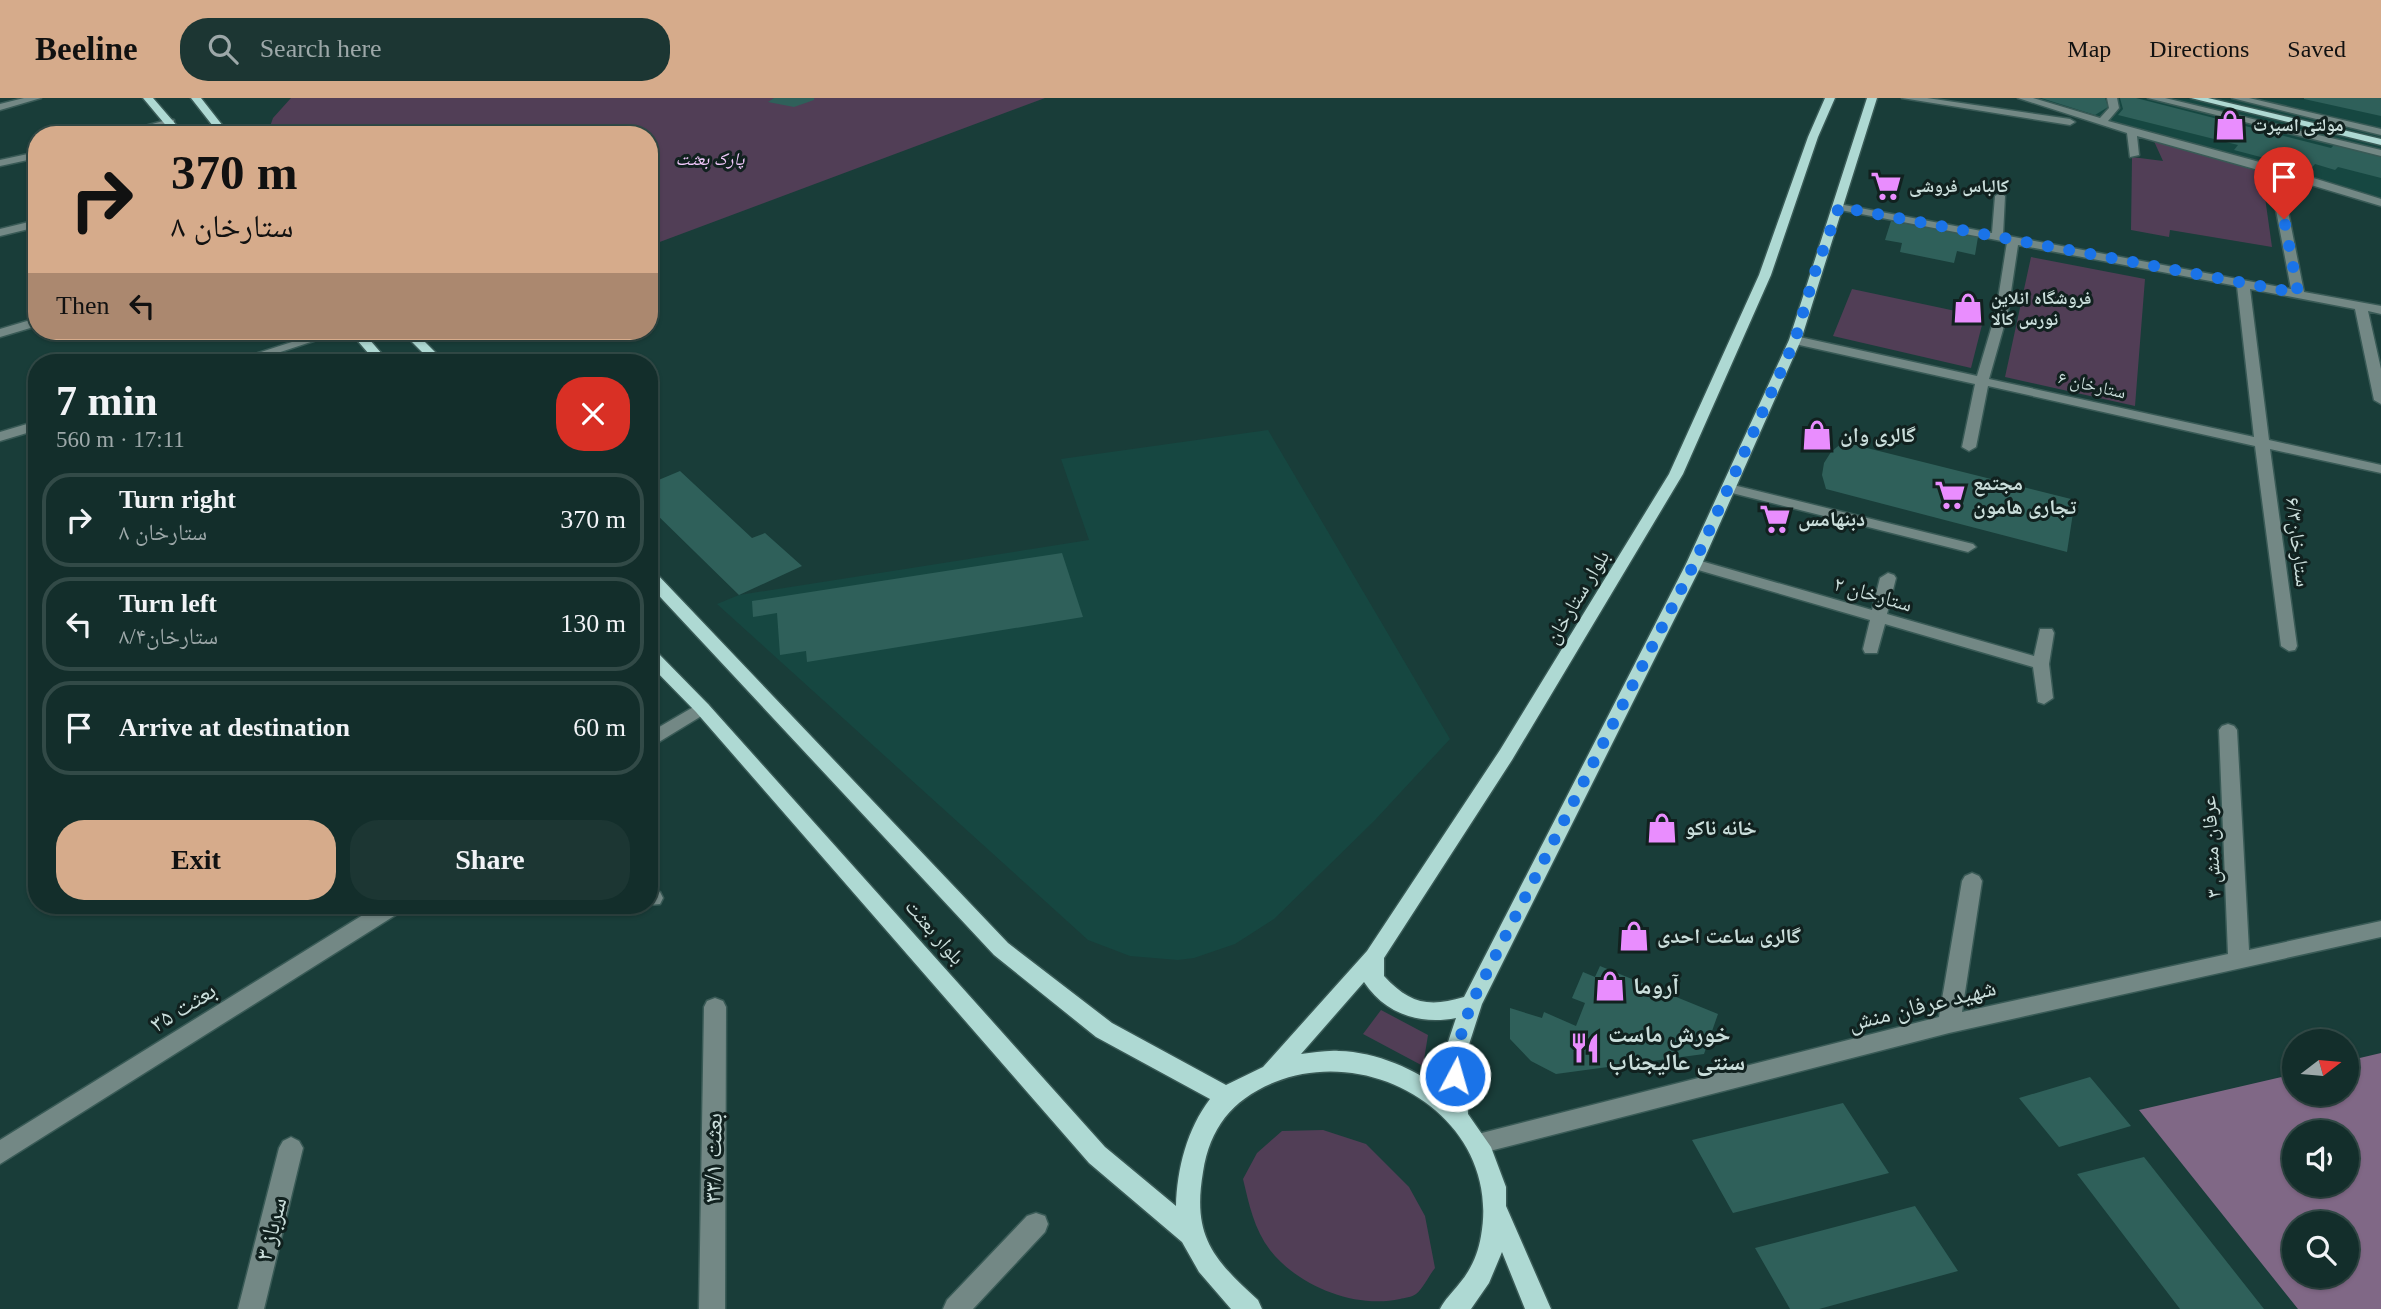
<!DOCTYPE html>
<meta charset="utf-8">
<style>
:root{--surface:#132e2b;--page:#1c3633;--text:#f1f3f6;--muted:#9da8a9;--line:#324a47;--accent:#d6ab8b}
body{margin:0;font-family:"Times New Roman","Noto Naskh Arabic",serif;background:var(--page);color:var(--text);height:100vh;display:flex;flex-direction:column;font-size:26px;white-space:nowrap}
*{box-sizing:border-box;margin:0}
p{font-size:23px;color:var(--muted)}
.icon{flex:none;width:38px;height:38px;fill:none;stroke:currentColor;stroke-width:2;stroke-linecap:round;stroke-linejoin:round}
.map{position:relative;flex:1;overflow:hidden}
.sheet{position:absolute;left:28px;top:256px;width:630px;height:560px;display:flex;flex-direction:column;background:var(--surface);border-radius:28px;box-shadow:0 2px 5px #0004,0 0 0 2px var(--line)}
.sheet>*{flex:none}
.banner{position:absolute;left:28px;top:28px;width:630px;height:214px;border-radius:28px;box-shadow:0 2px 5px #0004,0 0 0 2px var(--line);background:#d6ab8b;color:#111;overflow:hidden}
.needle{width:46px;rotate:74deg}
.controls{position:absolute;left:2282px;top:931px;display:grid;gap:14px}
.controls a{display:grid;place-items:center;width:77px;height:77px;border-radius:50%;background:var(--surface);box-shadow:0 2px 5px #0004,0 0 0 2px var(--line);font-size:35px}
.pin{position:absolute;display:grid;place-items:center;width:60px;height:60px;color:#fff;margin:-72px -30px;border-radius:50% 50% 50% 0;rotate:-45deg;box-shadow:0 0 7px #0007}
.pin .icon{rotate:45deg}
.me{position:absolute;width:77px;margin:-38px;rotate:6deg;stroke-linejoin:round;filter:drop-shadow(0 0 5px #0008)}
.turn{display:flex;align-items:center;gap:24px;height:147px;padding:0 28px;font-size:32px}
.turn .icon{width:91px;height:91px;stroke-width:2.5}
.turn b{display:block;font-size:49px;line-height:60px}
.then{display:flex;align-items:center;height:66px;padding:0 28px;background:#0003;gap:14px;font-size:26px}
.round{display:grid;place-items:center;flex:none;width:74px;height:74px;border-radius:28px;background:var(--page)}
.summary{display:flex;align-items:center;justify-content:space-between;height:119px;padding:0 28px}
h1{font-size:42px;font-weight:700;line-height:52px}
.action{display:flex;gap:14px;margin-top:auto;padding:14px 28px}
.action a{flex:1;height:80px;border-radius:28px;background:var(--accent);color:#111;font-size:28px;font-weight:700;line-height:80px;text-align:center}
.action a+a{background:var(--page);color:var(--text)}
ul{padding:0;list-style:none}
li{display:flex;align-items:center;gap:21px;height:94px;margin:0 14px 10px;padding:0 14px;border:4px solid var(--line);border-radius:28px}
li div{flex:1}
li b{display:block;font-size:26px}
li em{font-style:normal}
header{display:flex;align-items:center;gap:42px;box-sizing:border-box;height:98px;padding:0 35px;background:var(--accent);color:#111}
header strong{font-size:33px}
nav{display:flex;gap:38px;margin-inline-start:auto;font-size:24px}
.search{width:490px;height:63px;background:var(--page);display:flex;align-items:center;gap:18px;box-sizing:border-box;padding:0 24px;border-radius:28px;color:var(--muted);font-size:26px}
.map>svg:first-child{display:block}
</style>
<header>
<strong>Beeline</strong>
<div class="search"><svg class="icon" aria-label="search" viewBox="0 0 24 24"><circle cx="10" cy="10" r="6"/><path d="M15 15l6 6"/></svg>Search here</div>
<nav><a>Map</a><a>Directions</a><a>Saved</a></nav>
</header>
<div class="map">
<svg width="2381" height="1211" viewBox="0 0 2381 1211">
<rect width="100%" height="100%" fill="#193d39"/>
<path fill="#164741" d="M2029 0 2381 2V105L2108 25Z
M1268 332 1450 641 1375 722 1274 821 1235 846 1194 860 1178 862 1130 858 1088 842 717 506 739 497 1089 442 1061 361Z"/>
<path fill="#513e56" d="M291 0H1045L649 148V37H267L273 20Z
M2153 41 2261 71 2272 149 2170 132 2169 139 2131 132 2132 59 2163 63Z
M2031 159 2145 181 2135 308 2005 279Z
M1852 191 1984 219 1971 270 1833 238Z
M1381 912 1428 937 1423 968 1363 936Z
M1323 1032 1366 1046 1409 1089 1425 1118 1435 1170C1429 1177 1423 1191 1416 1196 1412 1199 1404 1200 1400 1201 1355 1211 1298 1188 1270 1152 1254 1131 1249 1106 1243 1081L1257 1055 1282 1033Z"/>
<path fill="#806886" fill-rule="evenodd" d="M2381 955V1211H2298L2139 1012 2294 976V996H2347V963ZM2294 1034H2347V1087H2294ZM2294 1125H2347V1178H2294Z"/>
<path fill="#2f605a" d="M774 0H814V2L794 9 768 4Z
M2041 0H2105L2108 9 2095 17Z
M2120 0H2136L2331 50 2334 47 2381 59V80L2338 69 2335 72 2315 66 2310 72 2234 52 2238 47 2118 17 2123 11Z
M2304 0H2381V18L2304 1Z
M1891 123 1978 139 1975 157 1957 153 1954 165 1900 154 1902 145 1885 142Z
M1843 344 2075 402 2067 454 1826 391 1822 377 1824 365 1831 354Z
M680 373 752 440 765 435 802 468 739 497 649 409V386Z
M1062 455 1083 519 807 564 806 553 780 557 777 515 753 519 752 503Z
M1600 868 1718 916 1704 956 1556 976 1531 963 1510 941V910L1542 920 1544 914 1576 928 1585 905 1572 900 1583 874 1595 879Z
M2090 979 2131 1028 2059 1049 2019 1000Z
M1843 1005 1889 1075 1733 1115 1692 1042Z
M2144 1059 2264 1211H2180L2077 1076Z
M1915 1108 1958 1173 1819 1211H1790L1755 1150Z"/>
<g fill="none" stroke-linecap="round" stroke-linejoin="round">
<g stroke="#395a56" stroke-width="3">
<path id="minor" d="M24 0H41L0 12V6Z
M1902 0H1927L2070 21 2075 24 2070 27Z
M2018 0H2033L2100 20 2109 10 2107 0H2117L2119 10 2108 23 2278 69 2381 101V108L2281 78 2304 194 2381 208V216L2368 213 2381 271V306L2374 302 2355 211 2250 191 2269 342 2381 367V375L2270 351 2297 548 2295 552 2289 553 2281 548 2255 348 1988 288 1976 349 1969 353 1962 349 1975 286 1795 246 1789 242 1795 238 1977 278 1996 214 2007 144 1835 111V107L1839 106 1992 135 1995 98 2000 95 2005 98 2003 137 2291 191 2269 75 2137 38 2139 57 2130 59 2127 35ZM2018 147 2237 188 2254 339 1989 281 2008 214Z
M2148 0H2165L2381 52V58Z
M2232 0H2249L2381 31V37Z
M170 21 174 22V26L131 37H113Z
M37 54V60L0 68V62Z
M37 122V129L0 138V131Z
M37 220V228L0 239V231Z
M326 233H344L250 264H230Z
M37 323V332L0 343V334Z
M1729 386 1973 446 1976 449 1968 454 1724 393 1722 390 1724 387Z
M1694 461 1872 512 1880 480 1888 475 1894 477 1896 480 1887 516 2034 558 2040 531H2052L2054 535 2049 566 2053 600 2044 606 2038 604 2033 569 1885 526 1877 555H1865L1863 551 1870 522 1688 469 1686 466 1688 463Z
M702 604 708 606 711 610 708 614 649 650V635Z
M2228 626 2234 628 2237 632 2249 852 2381 823V839L1949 935 1478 1056 1470 1053 1466 1046 1470 1039 1478 1036 1939 919 1962 783 1965 778 1972 775 1979 778 1982 783 1962 914 2228 856 2219 632 2222 628Z
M649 789 660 794 663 800 660 806 649 807Z
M379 807H405L402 813 0 1066V1042Z
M715 900 723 903 726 909 725 1211H699L704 909 707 903Z
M291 1039 299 1043 303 1050 264 1211H238L279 1050 283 1043Z
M1036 1115 1045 1118 1048 1126 1045 1134 973 1211H943L947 1202 1027 1118Z"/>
</g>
<g stroke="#395a56" stroke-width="3">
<path id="major" d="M143 0H153L185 37H174Z
M191 0H201L230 37H220Z
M1825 0H1835L1818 39 1771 177 1683 376 1512 662 1384 860V878C1409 905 1428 910 1464 899L1686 466 1789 242 1867 0H1877L1801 242 1702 466 1482 906 1465 959 1468 1016 1491 1049 1506 1089V1108L1551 1211H1525L1502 1154 1489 1185 1471 1211H1440C1445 1201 1452 1195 1459 1186 1471 1172 1478 1156 1481 1138 1502 1023 1375 944 1275 984 1233 1001 1210 1029 1203 1074 1192 1138 1213 1161 1258 1202L1262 1211H1231L1199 1174 1182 1144 1089 1065 696 614 649 566V551L655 552 708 606 1105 1049 1176 1108C1177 1071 1187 1031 1210 1001L1096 939 994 857 649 487V472L655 474 1008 845 1112 925 1226 987 1263 969 1367 853 1500 652 1669 376 1759 177 1808 39ZM1364 884C1385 916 1420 927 1456 920L1443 959 1445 994C1416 971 1376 954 1339 953 1326 952 1313 955 1301 956Z
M2191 0H2208L2381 41V47Z
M349 233H362L389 264H376Z
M401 233H414L445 264H432Z"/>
</g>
<use href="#minor" fill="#738885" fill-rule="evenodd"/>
<use href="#major" fill="#aed9d3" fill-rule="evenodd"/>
</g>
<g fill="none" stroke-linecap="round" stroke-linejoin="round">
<path stroke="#1a73e8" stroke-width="12" stroke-dasharray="0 21.6" d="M1455 978 1454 959 1471 906 1694 466 1795 242 1815 174 1839 109 2298 195 2284 121"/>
</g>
<defs>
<g id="shop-bare" transform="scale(2.415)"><path d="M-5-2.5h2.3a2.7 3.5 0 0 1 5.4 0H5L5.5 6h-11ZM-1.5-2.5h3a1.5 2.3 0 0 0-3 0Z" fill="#e98dfe" stroke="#11211f" stroke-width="2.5" paint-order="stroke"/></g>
<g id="supermarket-bare" transform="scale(2.415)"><path d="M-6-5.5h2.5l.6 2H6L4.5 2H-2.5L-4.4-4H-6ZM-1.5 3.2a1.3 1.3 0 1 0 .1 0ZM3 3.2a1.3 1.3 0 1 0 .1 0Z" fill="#e98dfe" stroke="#11211f" stroke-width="2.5" paint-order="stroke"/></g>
<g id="restaurant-bare" transform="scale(2.415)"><path d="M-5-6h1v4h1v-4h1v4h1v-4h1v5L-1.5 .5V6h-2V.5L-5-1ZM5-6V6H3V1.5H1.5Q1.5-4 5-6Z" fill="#e98dfe" stroke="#11211f" stroke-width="2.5" paint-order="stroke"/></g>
</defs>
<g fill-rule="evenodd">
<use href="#shop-bare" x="2230" y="27"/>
<use href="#supermarket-bare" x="1886" y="88"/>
<use href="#shop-bare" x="1968" y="210"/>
<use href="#shop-bare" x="1817" y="337"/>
<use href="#supermarket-bare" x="1950" y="397"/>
<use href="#supermarket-bare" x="1775" y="421"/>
<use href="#shop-bare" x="1662" y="730"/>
<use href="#shop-bare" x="1634" y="838"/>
<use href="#shop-bare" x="1610" y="888"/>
<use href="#restaurant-bare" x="1585" y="950"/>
</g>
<g text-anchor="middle" stroke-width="6" stroke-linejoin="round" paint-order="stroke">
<g font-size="18" font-weight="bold" fill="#cadedb" stroke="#11211f" text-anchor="start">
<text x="2253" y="33">مولتی اسپرت</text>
<text x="1909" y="94">کالباس فروشی</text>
<text x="1991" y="206">فروشگاه انلاین<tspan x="1991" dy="21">نورس کالا</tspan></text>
</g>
<g font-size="18" font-style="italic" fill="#f4cafe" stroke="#11211f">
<text x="710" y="67">پارک بعثت</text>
</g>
<g font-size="18" fill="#cadedb" stroke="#11211f">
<text transform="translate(2092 287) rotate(13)" y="6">ستارخان ۶</text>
</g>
<g font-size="21" font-weight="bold" fill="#cadedb" stroke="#11211f" text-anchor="start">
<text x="1840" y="344">گالری وان</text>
<text x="1973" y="392">مجتمع<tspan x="1973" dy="24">تجاری هامون</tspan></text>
<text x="1798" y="428">دبنهامس</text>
<text x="1685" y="737">خانه ناکو</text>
<text x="1657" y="845">گالری ساعت احدی</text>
</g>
<g font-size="21" fill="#cadedb" stroke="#11211f">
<text transform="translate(2298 444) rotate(83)" y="7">ستارخان۶/۳</text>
<text transform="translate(1873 496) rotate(16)" y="7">۲ ستارخان</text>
<text transform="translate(1577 499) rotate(-59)" y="7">بلوار ستارخان</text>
<text transform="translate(2211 749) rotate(-93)" y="7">۳ عرفان منش</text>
<text transform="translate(935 834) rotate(49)" y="7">بلوار بعثت</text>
</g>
<g font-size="24" font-weight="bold" fill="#cadedb" stroke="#11211f" text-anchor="start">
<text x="1633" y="896">آروما</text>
<text x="1608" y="944">خورش ماست<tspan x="1608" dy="28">سنتی عالیجناب</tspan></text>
</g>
<g font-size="24" fill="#cadedb" stroke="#11211f">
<text transform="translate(1922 907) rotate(-14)" y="8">شهید عرفان منش</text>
<text transform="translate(183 909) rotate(-32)" y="8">۳۵ بعثت</text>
<text transform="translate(713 1060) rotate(-89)" y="8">۳۳/۱ بعثت</text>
<text transform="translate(271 1131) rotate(-76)" y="8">۳ سرباز</text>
</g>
</g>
</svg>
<div class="controls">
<a><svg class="needle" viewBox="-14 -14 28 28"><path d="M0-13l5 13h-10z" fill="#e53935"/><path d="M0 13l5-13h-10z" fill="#9da8a9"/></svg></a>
<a><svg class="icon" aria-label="sound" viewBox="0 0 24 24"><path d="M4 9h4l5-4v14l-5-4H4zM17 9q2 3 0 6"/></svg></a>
<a><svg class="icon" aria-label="search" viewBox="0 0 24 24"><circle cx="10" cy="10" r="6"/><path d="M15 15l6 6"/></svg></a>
</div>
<div class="pin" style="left:2284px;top:121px;background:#d93025"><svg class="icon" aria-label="arrive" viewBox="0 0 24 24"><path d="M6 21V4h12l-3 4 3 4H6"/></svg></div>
<svg class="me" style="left:1455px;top:978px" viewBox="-20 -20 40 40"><circle r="17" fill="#1a73e8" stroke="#fff" stroke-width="3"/><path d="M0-11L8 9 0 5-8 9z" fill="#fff"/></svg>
<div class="banner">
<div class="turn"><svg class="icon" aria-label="right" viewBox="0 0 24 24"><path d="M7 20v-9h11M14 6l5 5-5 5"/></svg><div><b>370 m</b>ستارخان ۸</div></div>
<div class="then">Then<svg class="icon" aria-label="left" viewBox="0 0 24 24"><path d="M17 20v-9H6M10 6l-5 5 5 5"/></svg></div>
</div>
<section class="sheet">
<div class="summary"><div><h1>7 min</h1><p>560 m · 17:11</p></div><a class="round" style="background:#d93025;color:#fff"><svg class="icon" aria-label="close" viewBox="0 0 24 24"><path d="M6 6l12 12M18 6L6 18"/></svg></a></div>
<ul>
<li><svg class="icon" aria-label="right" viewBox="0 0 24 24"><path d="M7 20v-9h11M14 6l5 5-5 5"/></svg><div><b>Turn right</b><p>ستارخان ۸</p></div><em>370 m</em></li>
<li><svg class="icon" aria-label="left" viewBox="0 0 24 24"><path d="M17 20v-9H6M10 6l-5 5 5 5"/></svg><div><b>Turn left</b><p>ستارخان۸/۴</p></div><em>130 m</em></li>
<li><svg class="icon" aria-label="arrive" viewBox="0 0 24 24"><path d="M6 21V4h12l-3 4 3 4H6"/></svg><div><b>Arrive at destination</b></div><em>60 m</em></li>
</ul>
<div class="action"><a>Exit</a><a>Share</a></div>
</section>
</div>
